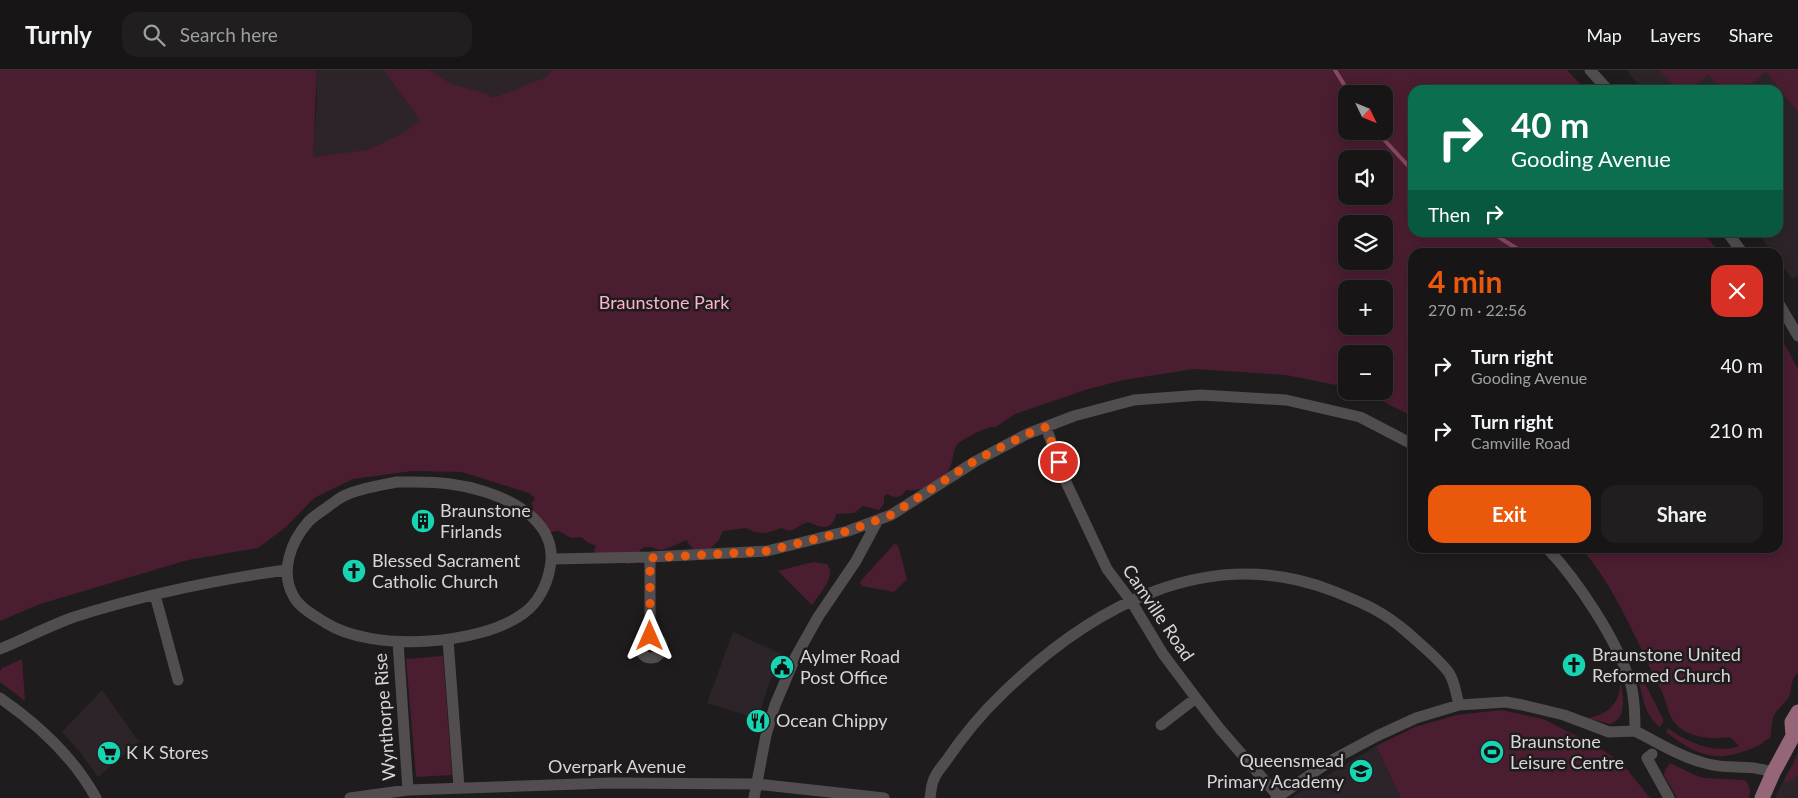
<!DOCTYPE html>
<meta charset="utf-8">
<style>
:root{--surface:#171516;--page:#201e1f;--text:#f1f3f6;--muted:#9e9fa1;--line:#363435;--accent:#ea580c}
body{margin:0;font-family:Lato,sans-serif;background:var(--page);color:var(--text);height:100vh;display:flex;flex-direction:column;font-size:19px;white-space:nowrap}
*{box-sizing:border-box;margin:0}
p{font-size:16px;color:var(--muted)}
.icon{flex:none;width:28px;height:28px;fill:none;stroke:currentColor;stroke-width:2;stroke-linecap:round;stroke-linejoin:round}
.map{position:relative;flex:1;overflow:hidden}
.side{position:absolute;left:1408px;top:178px;width:375px;height:305px;display:flex;flex-direction:column;background:var(--surface);border-radius:15px;box-shadow:0 2px 12px #0003,0 0 0 1px var(--line)}
.side>*{flex:none}
.hud{position:absolute;left:1408px;top:15px;width:375px;height:152px;border-radius:15px;box-shadow:0 2px 12px #0003,0 0 0 1px var(--line);background:#0b6e4f;color:#fff;overflow:hidden}
.needle{width:32px;rotate:133deg}
.controls{position:absolute;left:1338px;top:15px;display:grid;gap:10px}
.controls a{display:grid;place-items:center;width:55px;height:55px;border-radius:10px;background:var(--surface);box-shadow:0 2px 12px #0003,0 0 0 1px var(--line);font-size:25px}
.pin{position:absolute;display:grid;place-items:center;width:42px;height:42px;color:#fff;margin:-21px;border:2px solid #fff;border-radius:50%;box-shadow:0 1px 5px #0007}
.me{position:absolute;width:55px;margin:-28px;rotate:0deg;stroke-linejoin:round;filter:drop-shadow(0 0 4px #0008)}
.turn{display:flex;align-items:center;gap:18px;height:105px;padding:0 20px;font-size:22px}
.turn .icon{width:65px;height:65px;stroke-width:2.5}
.turn b{display:block;font-size:35px;line-height:42px}
.then{display:flex;align-items:center;height:48px;padding:0 20px;background:#0003;gap:10px;font-size:19px}
.round{display:grid;place-items:center;flex:none;width:52px;height:52px;border-radius:15px;background:var(--page)}
.head{display:flex;align-items:center;justify-content:space-between;height:85px;padding:0 20px}
h1{font-size:30px;font-weight:700;line-height:38px;color:var(--accent)}
.button{display:flex;gap:10px;margin-top:auto;padding:10px 20px}
.button a{flex:1;height:58px;border-radius:15px;background:var(--accent);color:#fff;font-size:20px;font-weight:700;line-height:58px;text-align:center}
.button a+a{background:var(--page);color:var(--text)}
ul{padding:0;list-style:none}
li{display:flex;align-items:center;gap:15px;height:65px;padding:0 20px}
li div{flex:1}
li b{display:block;font-size:19px}
li em{font-style:normal}
header{display:flex;align-items:center;gap:30px;box-sizing:border-box;height:70px;padding:0 25px;background:var(--surface);border-bottom:1px solid var(--line)}
header strong{font-size:24px}
nav{display:flex;gap:28px;margin-inline-start:auto;font-size:18px}
.search{width:350px;height:45px;background:var(--page);display:flex;align-items:center;gap:12px;box-sizing:border-box;padding:0 18px;border-radius:15px;color:var(--muted);font-size:19px}
.map>svg:first-child{display:block}
</style>
<header>
<strong>Turnly</strong>
<div class="search"><svg class="icon" aria-label="search" viewBox="0 0 24 24"><circle cx="10" cy="10" r="6"/><path d="M15 15l6 6"/></svg>Search here</div>
<nav><a>Map</a><a>Layers</a><a>Share</a></nav>
</header>
<div class="map">
<svg width="1798" height="728" viewBox="0 0 1798 728">
<rect width="100%" height="100%" fill="#1f1c1d"/>
<path fill="#2c2428" d="M317 0H552L546 8 526 14 518 19 433 51 311 104 317 31Z
M1626 0H1798V205L1792 209 1778 190V182H1772L1757 163 1778 162V20H1643Z
M733 562 782 584 768 616 758 649 707 633Z
M102 620 139 672 98 707 79 681 62 662Z
M1376 676 1401 728H1292L1295 725Z
M1798 682V728H1775Z"/>
<path fill="#4b1d31" fill-rule="evenodd" d="M0 0H317L313 87 367 80 404 63 420 50 384 0H429L451 14 487 24 492 28 518 19 526 14 545 8 552 0H1567L1586 20H1412V162L1704 163 1719 182H1412V346L1362 321H1384V284H1346V317L1286 305 1194 299 1123 310 1085 320 1015 344 996 357C989 355 963 369 958 374 953 379 953 389 951 395 946 411 921 423 906 420 901 429 895 428 887 424L884 426V434L879 440 863 436 854 443 836 444C832 463 820 457 808 452 797 455 793 465 782 458L766 463 755 462 746 458 723 461 719 470 708 481H695L686 470C683 472 664 480 661 480 656 480 653 477 649 477 639 476 638 484 636 493L628 494 596 484 594 480 596 476 587 472 581 467 571 468 559 461 551 462 541 458 535 451 532 433 535 428 529 423 462 402 412 401 353 409 314 428 286 457 258 478 188 490 40 534 0 551ZM1346 24H1384V61H1346ZM1346 89H1384V126H1346ZM1346 154H1384V191H1346ZM1346 219H1384V256H1346Z
M1659 0H1798V42L1766 2 1743 20H1722L1708 4 1692 20H1679Z
M1778 262 1798 299V603C1791 608 1792 616 1790 624 1787 633 1776 639 1773 648 1771 654 1772 661 1770 668L1764 671 1762 674C1721 693 1702 690 1666 662L1668 658C1686 672 1716 685 1739 676L1730 667C1711 670 1687 668 1674 652 1668 645 1666 629 1661 620 1638 574 1615 516 1581 478H1778Z
M894 474 898 475 907 509 894 522 862 516 860 512Z
M813 492 827 494C837 507 819 524 812 535L778 501Z
M443 586 452 705 416 707 406 589Z
M22 589 25 631 0 612V601L2 598Z
M1639 602 1663 649V652L1660 657C1643 644 1643 623 1636 603Z
M1620 615H1621C1624 629 1626 649 1610 654L1587 648C1605 646 1620 634 1620 615Z
M1501 640 1543 649 1598 677 1613 687 1626 698 1650 728H1401L1376 676 1415 657 1457 645Z
M1798 686V705L1792 710 1785 712 1784 710Z
M1670 693 1697 706 1705 708 1745 710C1750 716 1751 720 1749 728H1677L1664 705 1665 700Z"/>
<g fill="none" stroke-linecap="round" stroke-linejoin="round">
<path stroke="#864a62" stroke-width="4" d="M1335 0 1350 24
M1376 61 1412 100
M1491 162 1522 182"/>
<path stroke="#524e4f" stroke-width="11" d="M1590 0 1608 20
M1727 162 1742 182
M1778 232 1798 266
M1046 357 1065 410 1107 499 1131 531 1163 584 1196 628 1220 659 1278 726
M397 412C414 412 433 411 450 414 492 419 561 444 550 498 547 515 538 533 524 543 480 576 372 582 326 553 315 546 300 538 294 527 279 502 291 471 309 451 315 445 324 440 330 435 335 432 340 427 346 425 358 419 383 415 397 412Z
M1547 478C1578 511 1618 571 1631 615 1635 630 1635 646 1635 661 1659 673 1682 688 1708 694 1731 700 1749 693 1773 703
M650 487V566
M552 489 650 487 767 481 848 461 891 445 976 391 1027 364 1074 346 1134 330 1201 325 1286 330 1360 347 1412 374
M155 525 178 610
M640 577a11 11 0 1 1 22 0a11 11 0 1 1-22 0Z
M448 570 459 717
M398 572 408 720
M0 579C24 569 49 556 74 547 143 525 214 510 286 500
M0 628C39 655 73 686 96 728
M1161 655 1196 628
M1652 684 1647 688 1669 728
M350 728 408 720 609 713 756 714 884 728
M754 728 766 665 775 635 795 588 818 547 856 491 878 450
M930 728C931 722 931 715 934 709 936 703 942 696 946 691 963 666 981 644 1002 624 1091 537 1208 472 1333 521 1363 533 1383 541 1408 563 1420 574 1440 590 1449 603 1455 612 1456 624 1459 635
M1276 728 1332 690 1377 666 1416 648 1459 635 1506 632 1523 635 1564 645 1609 662 1635 661"/>
<path stroke="#956578" stroke-width="15" d="M1793 666 1792 652 1798 642
M1762 728 1773 703 1793 666 1798 662"/>
</g>
<g fill="none" stroke-linecap="round" stroke-linejoin="round">
<path stroke="#ea580c" stroke-width="9" stroke-dasharray="0 16.2" d="M650 566V488L767 481 848 461 891 445 976 390 1027 364 1046 357 1059 392"/>
</g>
<defs>
<g id="building-disc" transform="scale(1.25)"><circle r="9.5" fill="#17d5b3" stroke="#1f1c1d"/><path d="M-4-6H4V6H1V3H-1V6H-4ZM-2.5-4.3h1.7v1.8h-1.7ZM.8-4.3h1.7v1.8H.8ZM-2.5-1h1.7V.8h-1.7ZM.8-1h1.7V.8H.8Z" fill="#111"/></g>
<g id="church-disc" transform="scale(1.25)"><circle r="9.5" fill="#17d5b3" stroke="#1f1c1d"/><path d="M-1.2-6h2.4v3.5h3.3v2.4h-3.3V6h-2.4V-.1h-3.3v-2.4h3.3Z" fill="#111"/></g>
<g id="civic-disc" transform="scale(1.25)"><circle r="9.5" fill="#17d5b3" stroke="#1f1c1d"/><path d="M-.6-6.5H3V-4.5H.6V-3L4-1V1h2V6H-6V1h2V-1L-.6-3ZM-1.2 2.5V6h2.4V2.5Z" fill="#111"/></g>
<g id="restaurant-disc" transform="scale(1.25)"><circle r="9.5" fill="#17d5b3" stroke="#1f1c1d"/><path d="M-5-6h1v4h1v-4h1v4h1v-4h1v5L-1.5 .5V6h-2V.5L-5-1ZM5-6V6H3V1.5H1.5Q1.5-4 5-6Z" fill="#111"/></g>
<g id="stadium-disc" transform="scale(1.25)"><circle r="9.5" fill="#17d5b3" stroke="#1f1c1d"/><path d="M0-5a6.5 5 0 1 0 0 10a6.5 5 0 1 0 0-10ZM-3.5-1.8h7v3.6h-7Z" fill="#111"/></g>
<g id="supermarket-disc" transform="scale(1.25)"><circle r="9.5" fill="#17d5b3" stroke="#1f1c1d"/><path d="M-6-5.5h2.5l.6 2H6L4.5 2H-2.5L-4.4-4H-6ZM-1.5 3.2a1.3 1.3 0 1 0 .1 0ZM3 3.2a1.3 1.3 0 1 0 .1 0Z" fill="#111"/></g>
<g id="school-disc" transform="scale(1.25)"><circle r="9.5" fill="#17d5b3" stroke="#1f1c1d"/><path d="M0-5L7-2L0 1L-7-2ZM-4 1L0 2.5L4 1V4Q0 6-4 4Z" fill="#111"/></g>
</defs>
<g fill-rule="evenodd">
<use href="#building-disc" x="423" y="451"/>
<use href="#church-disc" x="354" y="501"/>
<use href="#church-disc" x="1574" y="595"/>
<use href="#civic-disc" x="782" y="597"/>
<use href="#restaurant-disc" x="758" y="651"/>
<use href="#stadium-disc" x="1492" y="682"/>
<use href="#supermarket-disc" x="109" y="683"/>
<use href="#school-disc" x="1361" y="701"/>
</g>
<g text-anchor="middle" stroke-width="5" stroke-linejoin="round" paint-order="stroke">
<g font-size="18" fill="#fdb3ce" stroke="#1f1c1d">
<text x="664" y="239">Braunstone Park</text>
</g>
<g font-size="18" fill="#d8d6d6" stroke="#1f1c1d" text-anchor="start">
<text x="440" y="447">Braunstone<tspan x="440" dy="21">Firlands</tspan></text>
<text x="372" y="497">Blessed Sacrament<tspan x="372" dy="21">Catholic Church</tspan></text>
<text x="1592" y="591">Braunstone United<tspan x="1592" dy="21">Reformed Church</tspan></text>
<text x="800" y="593">Aylmer Road<tspan x="800" dy="21">Post Office</tspan></text>
<text x="776" y="657">Ocean Chippy</text>
<text x="1510" y="678">Braunstone<tspan x="1510" dy="21">Leisure Centre</tspan></text>
<text x="126" y="689">K K Stores</text>
<text x="1344" y="697" text-anchor="end">Queensmead<tspan x="1344" dy="21">Primary Academy</tspan></text>
</g>
<g font-size="18" fill="#d8d6d6" stroke="#1f1c1d">
<text transform="translate(1158 543) rotate(56)" y="6">Camville Road</text>
<text transform="translate(385 647) rotate(-94)" y="6">Wynthorpe Rise</text>
<text x="617" y="703">Overpark Avenue</text>
</g>
</g>
</svg>
<div class="controls">
<a><svg class="needle" viewBox="-14 -14 28 28"><path d="M0-13l5 13h-10z" fill="#e53935"/><path d="M0 13l5-13h-10z" fill="#9e9fa1"/></svg></a>
<a><svg class="icon" aria-label="sound" viewBox="0 0 24 24"><path d="M4 9h4l5-4v14l-5-4H4zM17 9q2 3 0 6"/></svg></a>
<a><svg class="icon" aria-label="layers" viewBox="0 0 24 24"><path d="M12 4l9 5-9 5-9-5zM3 14l9 5 9-5"/></svg></a>
<a>+</a>
<a>−</a>
</div>
<div class="pin" style="left:1059px;top:392px;background:#d93025"><svg class="icon" aria-label="arrive" viewBox="0 0 24 24"><path d="M6 21V4h12l-3 4 3 4H6"/></svg></div>
<svg class="me" style="left:650px;top:566px" viewBox="-20 -20 40 40"><path d="M0-17L14 15 0 8-14 15z" fill="#ea580c" stroke="#fff" stroke-width="4"/></svg>
<div class="hud">
<div class="turn"><svg class="icon" aria-label="right" viewBox="0 0 24 24"><path d="M7 20v-9h11M14 6l5 5-5 5"/></svg><div><b>40 m</b>Gooding Avenue</div></div>
<div class="then">Then<svg class="icon" aria-label="right" viewBox="0 0 24 24"><path d="M7 20v-9h11M14 6l5 5-5 5"/></svg></div>
</div>
<section class="side">
<div class="head"><div><h1>4 min</h1><p>270 m · 22:56</p></div><a class="round" style="background:#d93025;color:#fff"><svg class="icon" aria-label="close" viewBox="0 0 24 24"><path d="M6 6l12 12M18 6L6 18"/></svg></a></div>
<ul>
<li><svg class="icon" aria-label="right" viewBox="0 0 24 24"><path d="M7 20v-9h11M14 6l5 5-5 5"/></svg><div><b>Turn right</b><p>Gooding Avenue</p></div><em>40 m</em></li>
<li><svg class="icon" aria-label="right" viewBox="0 0 24 24"><path d="M7 20v-9h11M14 6l5 5-5 5"/></svg><div><b>Turn right</b><p>Camville Road</p></div><em>210 m</em></li>
</ul>
<div class="button"><a>Exit</a><a>Share</a></div>
</section>
</div>
